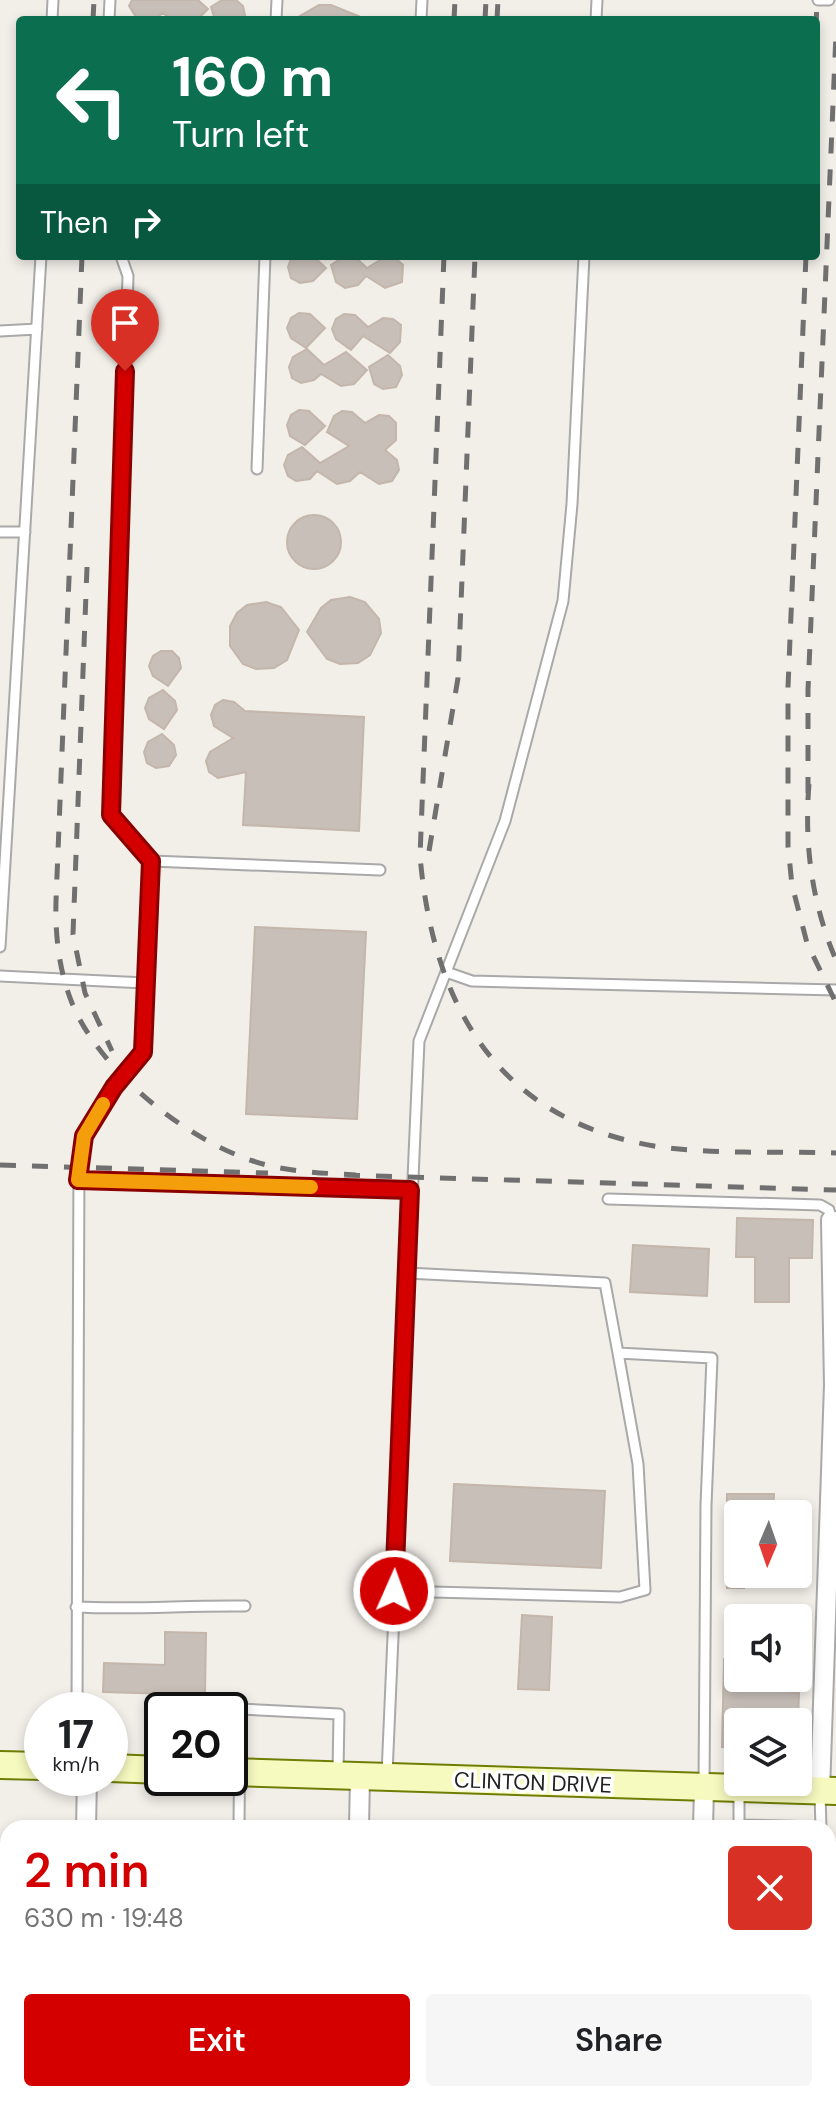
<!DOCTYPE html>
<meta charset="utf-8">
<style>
:root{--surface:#fff;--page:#f6f6f6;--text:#202124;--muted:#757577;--accent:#d40000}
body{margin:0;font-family:"DM Sans",sans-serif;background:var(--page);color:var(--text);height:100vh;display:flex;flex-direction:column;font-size:30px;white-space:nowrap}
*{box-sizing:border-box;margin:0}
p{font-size:26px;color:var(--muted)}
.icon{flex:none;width:44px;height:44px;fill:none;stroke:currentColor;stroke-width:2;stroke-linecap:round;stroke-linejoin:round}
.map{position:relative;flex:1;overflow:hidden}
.drawer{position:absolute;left:0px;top:1820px;width:836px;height:282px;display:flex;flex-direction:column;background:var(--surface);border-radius:24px 24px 0 0;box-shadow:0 4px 12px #0003}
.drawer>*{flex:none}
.top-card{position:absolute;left:16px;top:16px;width:804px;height:244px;border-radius:8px;box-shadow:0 4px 12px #0003;background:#0b6e4f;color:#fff;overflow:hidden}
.needle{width:52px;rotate:182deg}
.tools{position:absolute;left:724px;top:1500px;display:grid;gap:16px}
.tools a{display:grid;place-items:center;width:88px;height:88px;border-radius:8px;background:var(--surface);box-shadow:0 4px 12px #0003;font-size:40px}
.speed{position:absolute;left:24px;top:1692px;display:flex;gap:16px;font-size:40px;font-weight:700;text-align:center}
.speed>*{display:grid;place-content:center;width:104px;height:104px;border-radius:50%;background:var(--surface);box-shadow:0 4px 12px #0003;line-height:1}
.speed small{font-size:20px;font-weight:400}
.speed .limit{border:4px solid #111;border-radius:12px;background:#fff;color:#111}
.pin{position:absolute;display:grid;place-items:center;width:68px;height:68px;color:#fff;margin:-82px -34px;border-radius:50% 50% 50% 0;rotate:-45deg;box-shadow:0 0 8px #0007}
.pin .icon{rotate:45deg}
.me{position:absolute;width:88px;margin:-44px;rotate:2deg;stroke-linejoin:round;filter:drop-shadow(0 0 6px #0008)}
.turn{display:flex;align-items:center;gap:28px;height:168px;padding:0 24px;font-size:36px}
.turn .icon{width:104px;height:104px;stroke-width:2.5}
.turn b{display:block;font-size:56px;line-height:68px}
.then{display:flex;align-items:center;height:76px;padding:0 24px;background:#0003;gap:16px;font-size:30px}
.round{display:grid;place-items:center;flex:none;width:84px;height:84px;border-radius:8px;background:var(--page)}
.head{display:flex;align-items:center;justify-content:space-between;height:136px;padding:0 24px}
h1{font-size:48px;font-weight:600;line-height:60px;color:var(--accent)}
.button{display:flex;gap:16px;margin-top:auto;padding:16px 24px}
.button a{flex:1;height:92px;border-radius:8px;background:var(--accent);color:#fff;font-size:32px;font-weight:600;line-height:92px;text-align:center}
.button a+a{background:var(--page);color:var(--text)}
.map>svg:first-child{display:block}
</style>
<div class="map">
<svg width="836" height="2101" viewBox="0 0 836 2101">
<rect width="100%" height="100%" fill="#f2efe9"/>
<path fill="#c7bfb8" stroke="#c4b6ab" stroke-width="2" d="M132 0H198L208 9 197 20H174L162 13 155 20H138L129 6Z
M222 0H236L243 6 246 20H215L211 7Z
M319 5H331L368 20H293Z
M292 256H313L326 268 313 281 300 283 291 278 288 267Z
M345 256 355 257 367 268 385 257 395 258 403 265 402 282 385 288 366 276 358 285 345 288 336 282 331 265Z
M299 313 310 314 325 328 306 348 291 338 287 328 291 318Z
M344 314 355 315 368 327 383 318 393 319 401 325 400 342 390 353 363 336 351 350 336 339 332 329 336 319Z
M307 349 324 365 346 352 367 370 354 384 341 386 321 374 314 380 301 383 292 378 289 367 293 357Z
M388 355 400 366 402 375 396 387 383 389 374 384 369 367Z
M299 410 309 411 325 426 305 445 290 436 287 425 291 415Z
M342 411 352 412 365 423 379 415 389 416 396 423V440L385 450 397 460 399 470 392 481 379 484 360 472 350 481 337 484 317 471 310 479 296 481 288 476 284 465 288 455 302 447 320 463 349 446 327 432 334 416Z
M287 542a27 27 0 1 1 54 0a27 27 0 1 1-54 0Z
M350 597 365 602 379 619 381 633 370 655 358 663 340 664 327 659 307 632 321 608 331 600Z
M266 602 281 607 299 630 287 660 274 668 256 669 243 664 230 646V626L237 613 247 605Z
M161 651H172L179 658 181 668 168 686 153 676 149 666 153 656Z
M163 690 175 701 177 710 164 729 149 719 145 708 149 698Z
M223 700 234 702 245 711 364 717 359 831 243 825 246 772 218 778 209 772 206 761 210 752 233 738 214 726 211 715 215 705Z
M162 734 174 745 176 755 169 766 156 768 147 763 144 752 148 742Z
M255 927 366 932 357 1119 246 1114Z
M737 1218 813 1220 812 1258H789V1302H755V1257H736Z
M633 1245 709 1249 707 1296 630 1292Z
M454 1484 605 1491 601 1568 450 1561Z
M727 1494H774L773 1514H727Z
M727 1574H744V1588H727Z
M522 1615 552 1617 549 1690 518 1689Z
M165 1632 206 1633 205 1695 103 1692 104 1663 165 1665Z
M724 1659H738V1678H792V1693H799L798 1722H738V1748L722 1747Z"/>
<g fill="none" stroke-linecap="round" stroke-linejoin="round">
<g stroke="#a9a9a9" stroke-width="13">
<path id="service" d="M818 0H829
M52 20 53 0
M109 20 110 0
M276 20 277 0
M421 20 422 0
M596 20 597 0
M0 331 37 329
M257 469 265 256
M0 532H25
M151 861 380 870
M0 947 41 256
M449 973 472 981 836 990
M0 976 145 983
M78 1180 410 1190
M608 1199 820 1205 829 1210 831 1220
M407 1273 605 1283 618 1353 712 1358 706 1505 704 1786
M394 1591 620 1597 645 1590 638 1464 618 1353
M76 1607C133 1610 188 1605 245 1606
M77 1710 79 1158 84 1136 114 1087 143 1052 151 861 111 815 128 276 121 256
M387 1774 419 1041 505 821 563 601 572 504 584 256
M739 1791V1828
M820 1794 821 1828
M739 1825 821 1827
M239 1828 240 1709 339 1714 338 1772
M313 2101 314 2094"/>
</g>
<g stroke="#a9a9a9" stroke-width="22">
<path id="minor" d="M820 1791 834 1385 831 1220
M86 1828 87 1778
M359 1828 360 1776
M703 1828 704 1787
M0 1965H8
M828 1993H836
M84 2101V2094
M354 2101V2094
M696 2101V2094"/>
</g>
<g stroke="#707d05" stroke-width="30">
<path id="secondary" d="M0 1765 42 1766
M110 1768 162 1770
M230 1772 836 1791"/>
</g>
<use href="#service" stroke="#fff" stroke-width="9"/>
<use href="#minor" stroke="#fff" stroke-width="18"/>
<use href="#secondary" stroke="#f7fabf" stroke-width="26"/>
<path stroke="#707070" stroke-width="5" stroke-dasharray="16 16" stroke-linecap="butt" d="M93 20 94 0
M454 20 455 0
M485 20 486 0
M497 20 498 0
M816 28 817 0
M82 256 56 901C55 935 59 971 72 1003 99 1070 185 1139 253 1161 286 1172 322 1173 356 1175
M444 256 420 856C433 1004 496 1119 654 1146 713 1155 777 1151 836 1153
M806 256 788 687V846L792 885 807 943 836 1003
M87 567 73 934 85 993 112 1051
M809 784C804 845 812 904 836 960
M808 793V690L836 34
M429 851 458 678 475 256
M0 1165 268 1173
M344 1175 836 1190"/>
</g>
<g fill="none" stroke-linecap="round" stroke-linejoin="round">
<g stroke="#8a0000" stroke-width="20">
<path id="route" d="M125 371 111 815 151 861 143 1052 114 1087 84 1136 78 1180 410 1190 394 1591"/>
</g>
<use href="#route" stroke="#d40000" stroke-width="14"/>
<path stroke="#f59e0b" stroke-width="14" d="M103 1104 84 1136 78 1180 311 1187"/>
</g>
<g text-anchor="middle" stroke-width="7" stroke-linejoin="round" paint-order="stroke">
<g font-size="22" fill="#222" stroke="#fff">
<text transform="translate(533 1782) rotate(2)" y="8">CLINTON DRIVE</text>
</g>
</g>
</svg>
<div class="tools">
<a><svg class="needle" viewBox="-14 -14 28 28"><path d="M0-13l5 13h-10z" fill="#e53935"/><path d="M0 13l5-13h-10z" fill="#757577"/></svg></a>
<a><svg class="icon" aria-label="sound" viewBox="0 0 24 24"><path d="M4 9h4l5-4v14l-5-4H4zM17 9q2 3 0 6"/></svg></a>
<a><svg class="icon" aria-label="layers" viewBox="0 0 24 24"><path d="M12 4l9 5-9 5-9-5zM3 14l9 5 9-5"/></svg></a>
</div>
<div class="speed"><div>17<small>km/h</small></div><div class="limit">20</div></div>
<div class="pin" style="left:125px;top:371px;background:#d93025"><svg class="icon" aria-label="arrive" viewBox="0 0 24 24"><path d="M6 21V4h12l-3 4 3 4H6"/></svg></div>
<svg class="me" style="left:394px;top:1591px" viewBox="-20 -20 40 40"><circle r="17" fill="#d40000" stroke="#fff" stroke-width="3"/><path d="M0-11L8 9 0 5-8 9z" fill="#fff"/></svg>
<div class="top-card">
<div class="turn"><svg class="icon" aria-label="left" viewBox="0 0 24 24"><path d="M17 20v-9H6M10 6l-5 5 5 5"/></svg><div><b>160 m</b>Turn left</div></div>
<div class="then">Then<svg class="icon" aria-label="right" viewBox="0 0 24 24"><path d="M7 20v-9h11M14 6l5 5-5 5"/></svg></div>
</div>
<section class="drawer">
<div class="head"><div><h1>2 min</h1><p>630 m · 19:48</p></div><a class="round" style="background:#d93025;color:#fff"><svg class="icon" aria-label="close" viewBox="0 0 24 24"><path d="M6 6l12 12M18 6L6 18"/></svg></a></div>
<div class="button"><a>Exit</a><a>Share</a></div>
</section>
</div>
